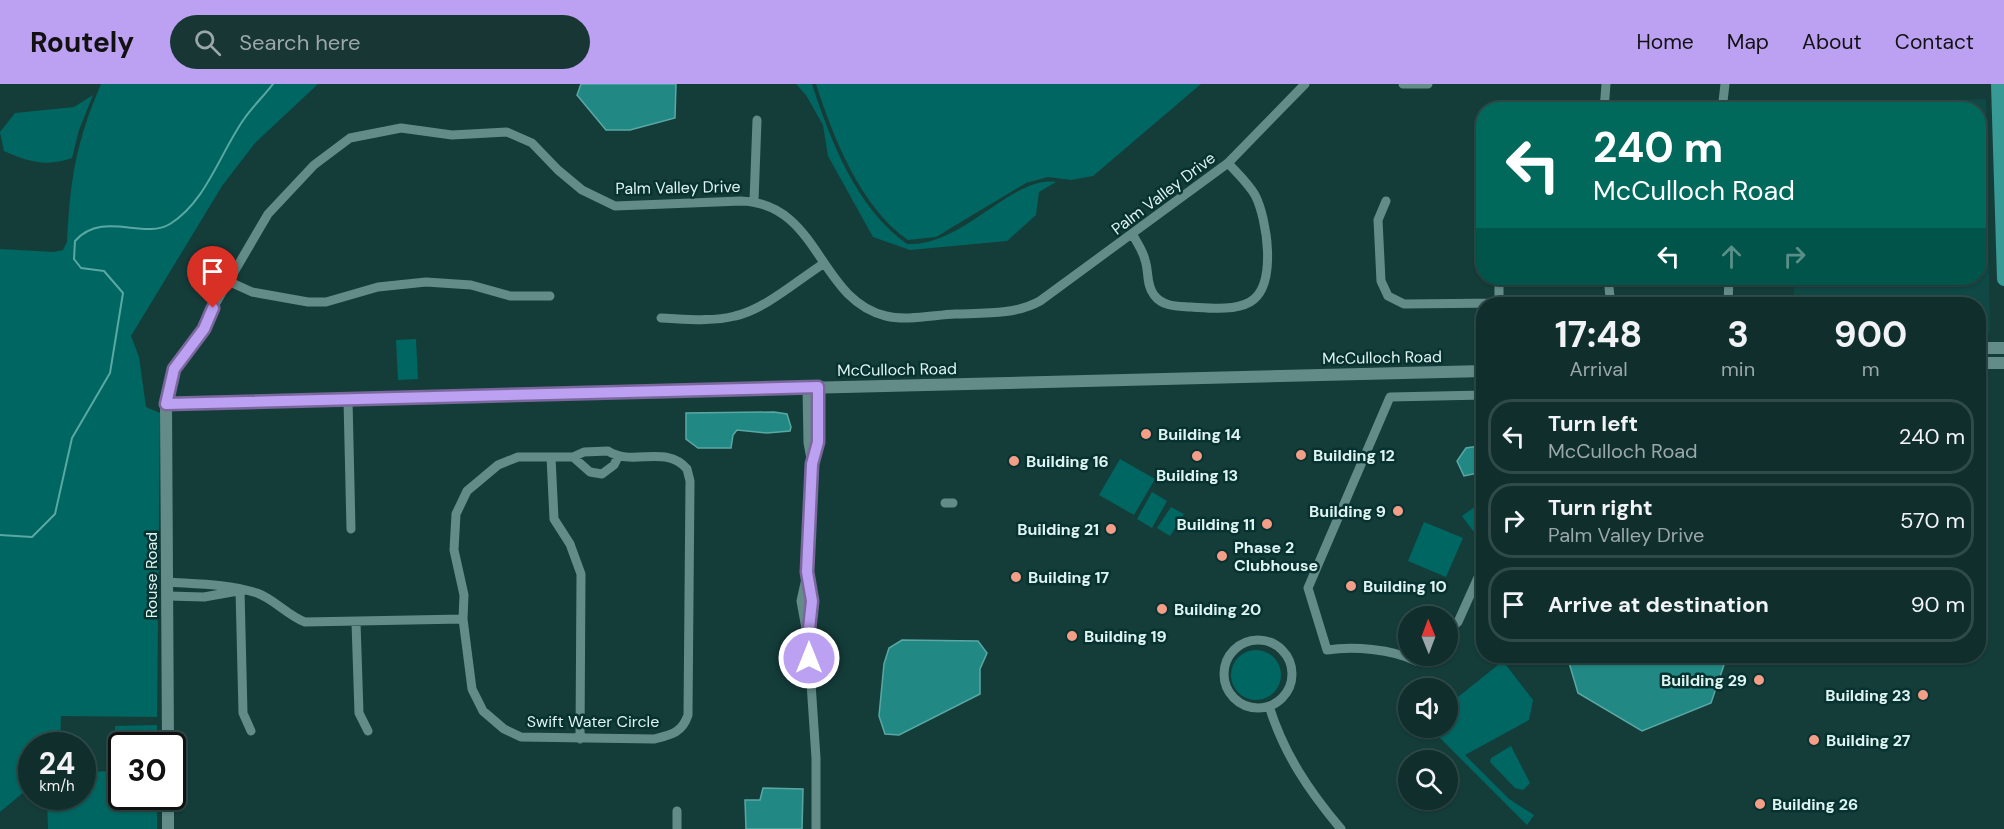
<!DOCTYPE html>
<style>
:root{--surface:#0f2e2c;--page:#183634;--text:#f1f3f6;--muted:#9ba8a9;--line:#2f4a48;--accent:#bca0f2}
body{margin:0;font-family:"DM Sans",sans-serif;background:var(--page);color:var(--text);height:100vh;display:flex;flex-direction:column;font-size:22px;white-space:nowrap}
*{box-sizing:border-box;margin:0}
p{font-size:20px;color:var(--muted)}
.icon{flex:none;width:33px;height:33px;fill:none;stroke:currentColor;stroke-width:2;stroke-linecap:round;stroke-linejoin:round}
.map{position:relative;flex:1;overflow:hidden}
.sheet{position:absolute;left:1476px;top:213px;width:510px;height:366px;display:flex;flex-direction:column;background:var(--surface);border-radius:24px;box-shadow:0 2px 4px #0004,0 0 0 2px var(--line)}
.sheet>*{flex:none}
.top-card{position:absolute;left:1476px;top:18px;width:510px;height:183px;border-radius:24px;box-shadow:0 2px 4px #0004,0 0 0 2px var(--line);background:#00695c;color:#fff;overflow:hidden}
.needle{width:39px;rotate:359deg}
.buttons{position:absolute;left:1398px;top:522px;display:grid;gap:12px}
.buttons a{display:grid;place-items:center;width:60px;height:60px;border-radius:50%;background:var(--surface);box-shadow:0 2px 4px #0004,0 0 0 2px var(--line);font-size:30px}
.speed{position:absolute;left:18px;top:648px;display:flex;gap:12px;font-size:30px;font-weight:700;text-align:center}
.speed>*{display:grid;place-content:center;width:78px;height:78px;border-radius:50%;background:var(--surface);box-shadow:0 2px 4px #0004,0 0 0 2px var(--line);line-height:1}
.speed small{font-size:15px;font-weight:400}
.speed .limit{border:3px solid #111;border-radius:9px;background:#fff;color:#111}
.pin{position:absolute;display:grid;place-items:center;width:51px;height:51px;color:#fff;margin:-62px -26px;border-radius:50% 50% 50% 0;rotate:-45deg;box-shadow:0 0 6px #0007}
.pin .icon{rotate:45deg}
.me{position:absolute;width:66px;margin:-33px;rotate:0deg;stroke-linejoin:round;filter:drop-shadow(0 0 4px #0008)}
.turn{display:flex;align-items:center;gap:21px;height:126px;padding:0 18px;font-size:27px}
.turn .icon{width:78px;height:78px;stroke-width:2.5}
.turn b{display:block;font-size:42px;line-height:51px}
.lanes{display:flex;align-items:center;height:57px;padding:0 18px;background:#0003;justify-content:center;gap:30px;direction:ltr}
.lanes .off{opacity:.35}
.eta{display:flex;justify-content:space-evenly;align-items:center;height:102px;text-align:center}
.eta b{font-size:36px;font-weight:700;line-height:42px}
ul{padding:0;list-style:none}
li{display:flex;align-items:center;gap:18px;height:75px;margin:0 12px 9px;padding:0 6px;border:3px solid var(--line);border-radius:24px}
li div{flex:1}
li b{display:block;font-size:22px}
li em{font-style:normal}
header{display:flex;align-items:center;gap:36px;box-sizing:border-box;height:84px;padding:0 30px;background:var(--accent);color:#111}
header strong{font-size:28px}
nav{display:flex;gap:33px;margin-inline-start:auto;font-size:21px}
.search{width:420px;height:54px;background:var(--page);display:flex;align-items:center;gap:15px;box-sizing:border-box;padding:0 21px;border-radius:33px;color:var(--muted);font-size:22px}
.map>svg:first-child{display:block}
</style>
<header>
<strong>Routely</strong>
<div class="search"><svg class="icon" aria-label="search" viewBox="0 0 24 24"><circle cx="10" cy="10" r="6"/><path d="M15 15l6 6"/></svg>Search here</div>
<nav><a>Home</a><a>Map</a><a>About</a><a>Contact</a></nav>
</header>
<div class="map">
<svg width="2004" height="745" viewBox="0 0 2004 745">
<rect width="100%" height="100%" fill="#143d3a"/>
<path fill="#0f4845" d="M1986 15 1990 249 1979 257 1978 220H1794V194H1978V26H1791V20Z"/>
<path fill="#006661" d="M101 0H318L255 59 222 102 131 252 139 273 146 323 160 329 157 633 61 632 60 661 32 662 31 702 0 728V165L54 168 63 166 67 158C70 96 76 58 101 0Z
M796 0H812C830 56 857 125 907 160 963 163 1012 91 1056 98L1039 108 1036 131 1007 157 910 166 873 153 828 72 823 41 806 11Z
M816 0H1201L1093 92 1071 96 1048 93 1026 99 936 153 908 156C861 124 833 53 816 0Z
M93 11 79 46 72 74C47 83 28 78 4 67L0 48 15 29 74 23Z
M416 255 418 295 398 296 396 256Z
M1120 375 1155 395 1134 431 1099 411Z
M1152 408 1167 417 1152 444 1137 435Z
M1483 417V440L1473 447 1462 432Z
M1171 423 1184 430 1170 452 1157 444Z
M1424 438 1463 454 1446 493 1408 477Z
M1231 591a25 25 0 1 1 50 0a25 25 0 1 1-50 0Z
M1503 577 1533 616 1529 636 1465 671 1509 715 1534 731 1527 741 1430 644H1448V621Z
M157 641V661L122 662V712L157 713V745H48L47 713 82 712 83 688 115 687V642Z
M1511 662 1530 699 1523 706 1515 704 1490 678 1491 674Z"/>
<path fill="#218883" stroke="#5aa8a4" stroke-width="1.5" d="M581 0H676L675 34 630 46H606L577 11Z
M774 328 787 330 791 343 790 347 767 349 737 346 733 351 731 364H698L686 355V329Z
M1479 362 1483 365V388L1464 392 1457 377 1466 364Z
M902 556 978 557 987 569 980 585V610L899 651 885 650 879 632 884 580 889 564Z
M1567 572H1727L1711 619 1642 647 1578 609Z
M763 704 803 705 802 745H746L745 716H760Z"/>
<g fill="none" stroke-linecap="round" stroke-linejoin="round">
<path stroke="#5aa8a4" stroke-width="2" d="M0 451 32 453 55 430 72 354 110 289 123 209 104 187 81 184 74 175 75 157C103 126 143 156 170 140 206 118 220 69 244 35 252 23 264 12 273 0"/>
<path stroke="#638c89" stroke-width="9" d="M1403 0H1428
M1604 26 1606 0
M1722 26 1725 0
M754 117 757 36
M1386 117 1378 136 1381 197 1388 212 1404 220 1499 219
M1133 151C1137 159 1143 167 1145 176 1149 187 1146 201 1154 211 1163 223 1177 222 1191 223 1209 224 1234 227 1250 218 1278 202 1267 134 1255 111 1248 99 1237 89 1228 79
M1499 194V220
M1608 194 1610 213
M230 198 252 208 308 218H326L378 203 426 198 471 201 510 212H550
M1728 220 1729 194
M661 234C686 235 711 238 735 232 764 226 798 196 823 180
M807 304 808 359 812 380 807 487 812 517 808 554 816 674V745
M348 316 351 445
M166 320 174 285 204 245 213 224 268 130 314 81 350 54 401 44 452 51 507 48 532 59 558 86 582 106 615 122 741 117C820 119 818 216 886 232 906 237 934 231 955 230 983 229 1015 231 1040 217L1228 79 1305 0
M608 367C632 383 666 360 687 385L690 397 688 631C682 649 671 651 654 655L521 653 504 645 483 627 472 605 463 535 464 511 454 466 456 430 467 407 498 381 518 373H573L584 368Z
M551 373 554 435 570 460 581 490 580 655
M573 373 590 388 602 390 614 381 618 373
M813 378 818 358V303
M945 419H953
M168 498C198 500 228 500 257 509 274 515 287 531 305 538L463 535
M240 506 243 629 251 647
M168 512 204 513 238 507
M356 538 359 629 368 647
M1448 547 1458 538 1484 480
M807 550 801 517 807 490
M1224 590a34 34 0 1 1 68 0a34 34 0 1 1-68 0Z
M1422 572 1416 577C1392 565 1353 562 1327 566L1308 504 1390 313 1484 311
M1269 622C1284 670 1309 707 1341 745
M677 745V727"/>
<path stroke="#638c89" stroke-width="12" d="M1978 264H2004
M1978 279H2004
M168 662 166 320 1484 287
M168 745V712"/>
<path stroke="#389a94" stroke-width="14" d="M1998 0 2004 195"/>
</g>
<g fill="none" stroke-linecap="round" stroke-linejoin="round">
<g stroke="#7a689d" stroke-width="15">
<path id="route" d="M213 224 204 245 174 285 166 320 818 303V358L812 380 807 488 812 517 808 554 809 574"/>
</g>
<use href="#route" stroke="#bca0f2" stroke-width="10"/>
</g>
<g fill="#f49e88" stroke="#073230" stroke-width="2">
<circle cx="1146" cy="350" r="6"/>
<circle cx="1301" cy="371" r="6"/>
<circle cx="1197" cy="372" r="6"/>
<circle cx="1014" cy="377" r="6"/>
<circle cx="1398" cy="427" r="6"/>
<circle cx="1267" cy="440" r="6"/>
<circle cx="1111" cy="445" r="6"/>
<circle cx="1222" cy="472" r="6"/>
<circle cx="1016" cy="493" r="6"/>
<circle cx="1351" cy="502" r="6"/>
<circle cx="1162" cy="525" r="6"/>
<circle cx="1072" cy="552" r="6"/>
<circle cx="1759" cy="596" r="6"/>
<circle cx="1923" cy="611" r="6"/>
<circle cx="1814" cy="656" r="6"/>
<circle cx="1760" cy="720" r="6"/>
</g>
<g text-anchor="middle" stroke-width="5" stroke-linejoin="round" paint-order="stroke">
<g font-size="16" fill="#def4f2" stroke="#073230">
<text transform="translate(678 103) rotate(-1)" y="6">Palm Valley Drive</text>
<text transform="translate(1163 109) rotate(-37)" y="6">Palm Valley Drive</text>
<text transform="translate(1382 273) rotate(-1)" y="6">McCulloch Road</text>
<text transform="translate(897 285) rotate(-1)" y="6">McCulloch Road</text>
<text transform="translate(151 491) rotate(-90)" y="6">Rouse Road</text>
<text x="593" y="643">Swift Water Circle</text>
</g>
<g font-size="16" font-weight="bold" fill="#def4f2" stroke="#073230" text-anchor="start">
<text x="1158" y="356">Building 14</text>
<text x="1313" y="377">Building 12</text>
<text x="1026" y="383">Building 16</text>
<text x="1197" y="397" text-anchor="middle">Building 13</text>
<text x="1386" y="433" text-anchor="end">Building 9</text>
<text x="1255" y="446" text-anchor="end">Building 11</text>
<text x="1099" y="451" text-anchor="end">Building 21</text>
<text x="1234" y="469">Phase 2<tspan x="1234" dy="18">Clubhouse</tspan></text>
<text x="1028" y="499">Building 17</text>
<text x="1363" y="508">Building 10</text>
<text x="1174" y="531">Building 20</text>
<text x="1084" y="558">Building 19</text>
<text x="1747" y="602" text-anchor="end">Building 29</text>
<text x="1911" y="617" text-anchor="end">Building 23</text>
<text x="1826" y="662">Building 27</text>
<text x="1772" y="726">Building 26</text>
</g>
</g>
</svg>
<div class="buttons">
<a><svg class="needle" viewBox="-14 -14 28 28"><path d="M0-13l5 13h-10z" fill="#e53935"/><path d="M0 13l5-13h-10z" fill="#9ba8a9"/></svg></a>
<a><svg class="icon" aria-label="sound" viewBox="0 0 24 24"><path d="M4 9h4l5-4v14l-5-4H4zM17 9q2 3 0 6"/></svg></a>
<a><svg class="icon" aria-label="search" viewBox="0 0 24 24"><circle cx="10" cy="10" r="6"/><path d="M15 15l6 6"/></svg></a>
</div>
<div class="speed"><div>24<small>km/h</small></div><div class="limit">30</div></div>
<div class="pin" style="left:213px;top:224px;background:#d93025"><svg class="icon" aria-label="arrive" viewBox="0 0 24 24"><path d="M6 21V4h12l-3 4 3 4H6"/></svg></div>
<svg class="me" style="left:809px;top:574px" viewBox="-20 -20 40 40"><circle r="17" fill="#bca0f2" stroke="#fff" stroke-width="3"/><path d="M0-11L8 9 0 5-8 9z" fill="#fff"/></svg>
<div class="top-card">
<div class="turn"><svg class="icon" aria-label="left" viewBox="0 0 24 24"><path d="M17 20v-9H6M10 6l-5 5 5 5"/></svg><div><b>240 m</b>McCulloch Road</div></div>
<div class="lanes"><svg class="icon" aria-label="left" viewBox="0 0 24 24"><path d="M17 20v-9H6M10 6l-5 5 5 5"/></svg><svg class="icon off" aria-label="ahead" viewBox="0 0 24 24"><path d="M12 20V5M6 11l6-6 6 6"/></svg><svg class="icon off" aria-label="right" viewBox="0 0 24 24"><path d="M7 20v-9h11M14 6l5 5-5 5"/></svg></div>
</div>
<section class="sheet">
<div class="eta">
<div><b>17:48</b><p>Arrival</p></div>
<div><b>3</b><p>min</p></div>
<div><b>900</b><p>m</p></div>
</div>
<ul>
<li><svg class="icon" aria-label="left" viewBox="0 0 24 24"><path d="M17 20v-9H6M10 6l-5 5 5 5"/></svg><div><b>Turn left</b><p>McCulloch Road</p></div><em>240 m</em></li>
<li><svg class="icon" aria-label="right" viewBox="0 0 24 24"><path d="M7 20v-9h11M14 6l5 5-5 5"/></svg><div><b>Turn right</b><p>Palm Valley Drive</p></div><em>570 m</em></li>
<li><svg class="icon" aria-label="arrive" viewBox="0 0 24 24"><path d="M6 21V4h12l-3 4 3 4H6"/></svg><div><b>Arrive at destination</b></div><em>90 m</em></li>
</ul>
</section>
</div>
